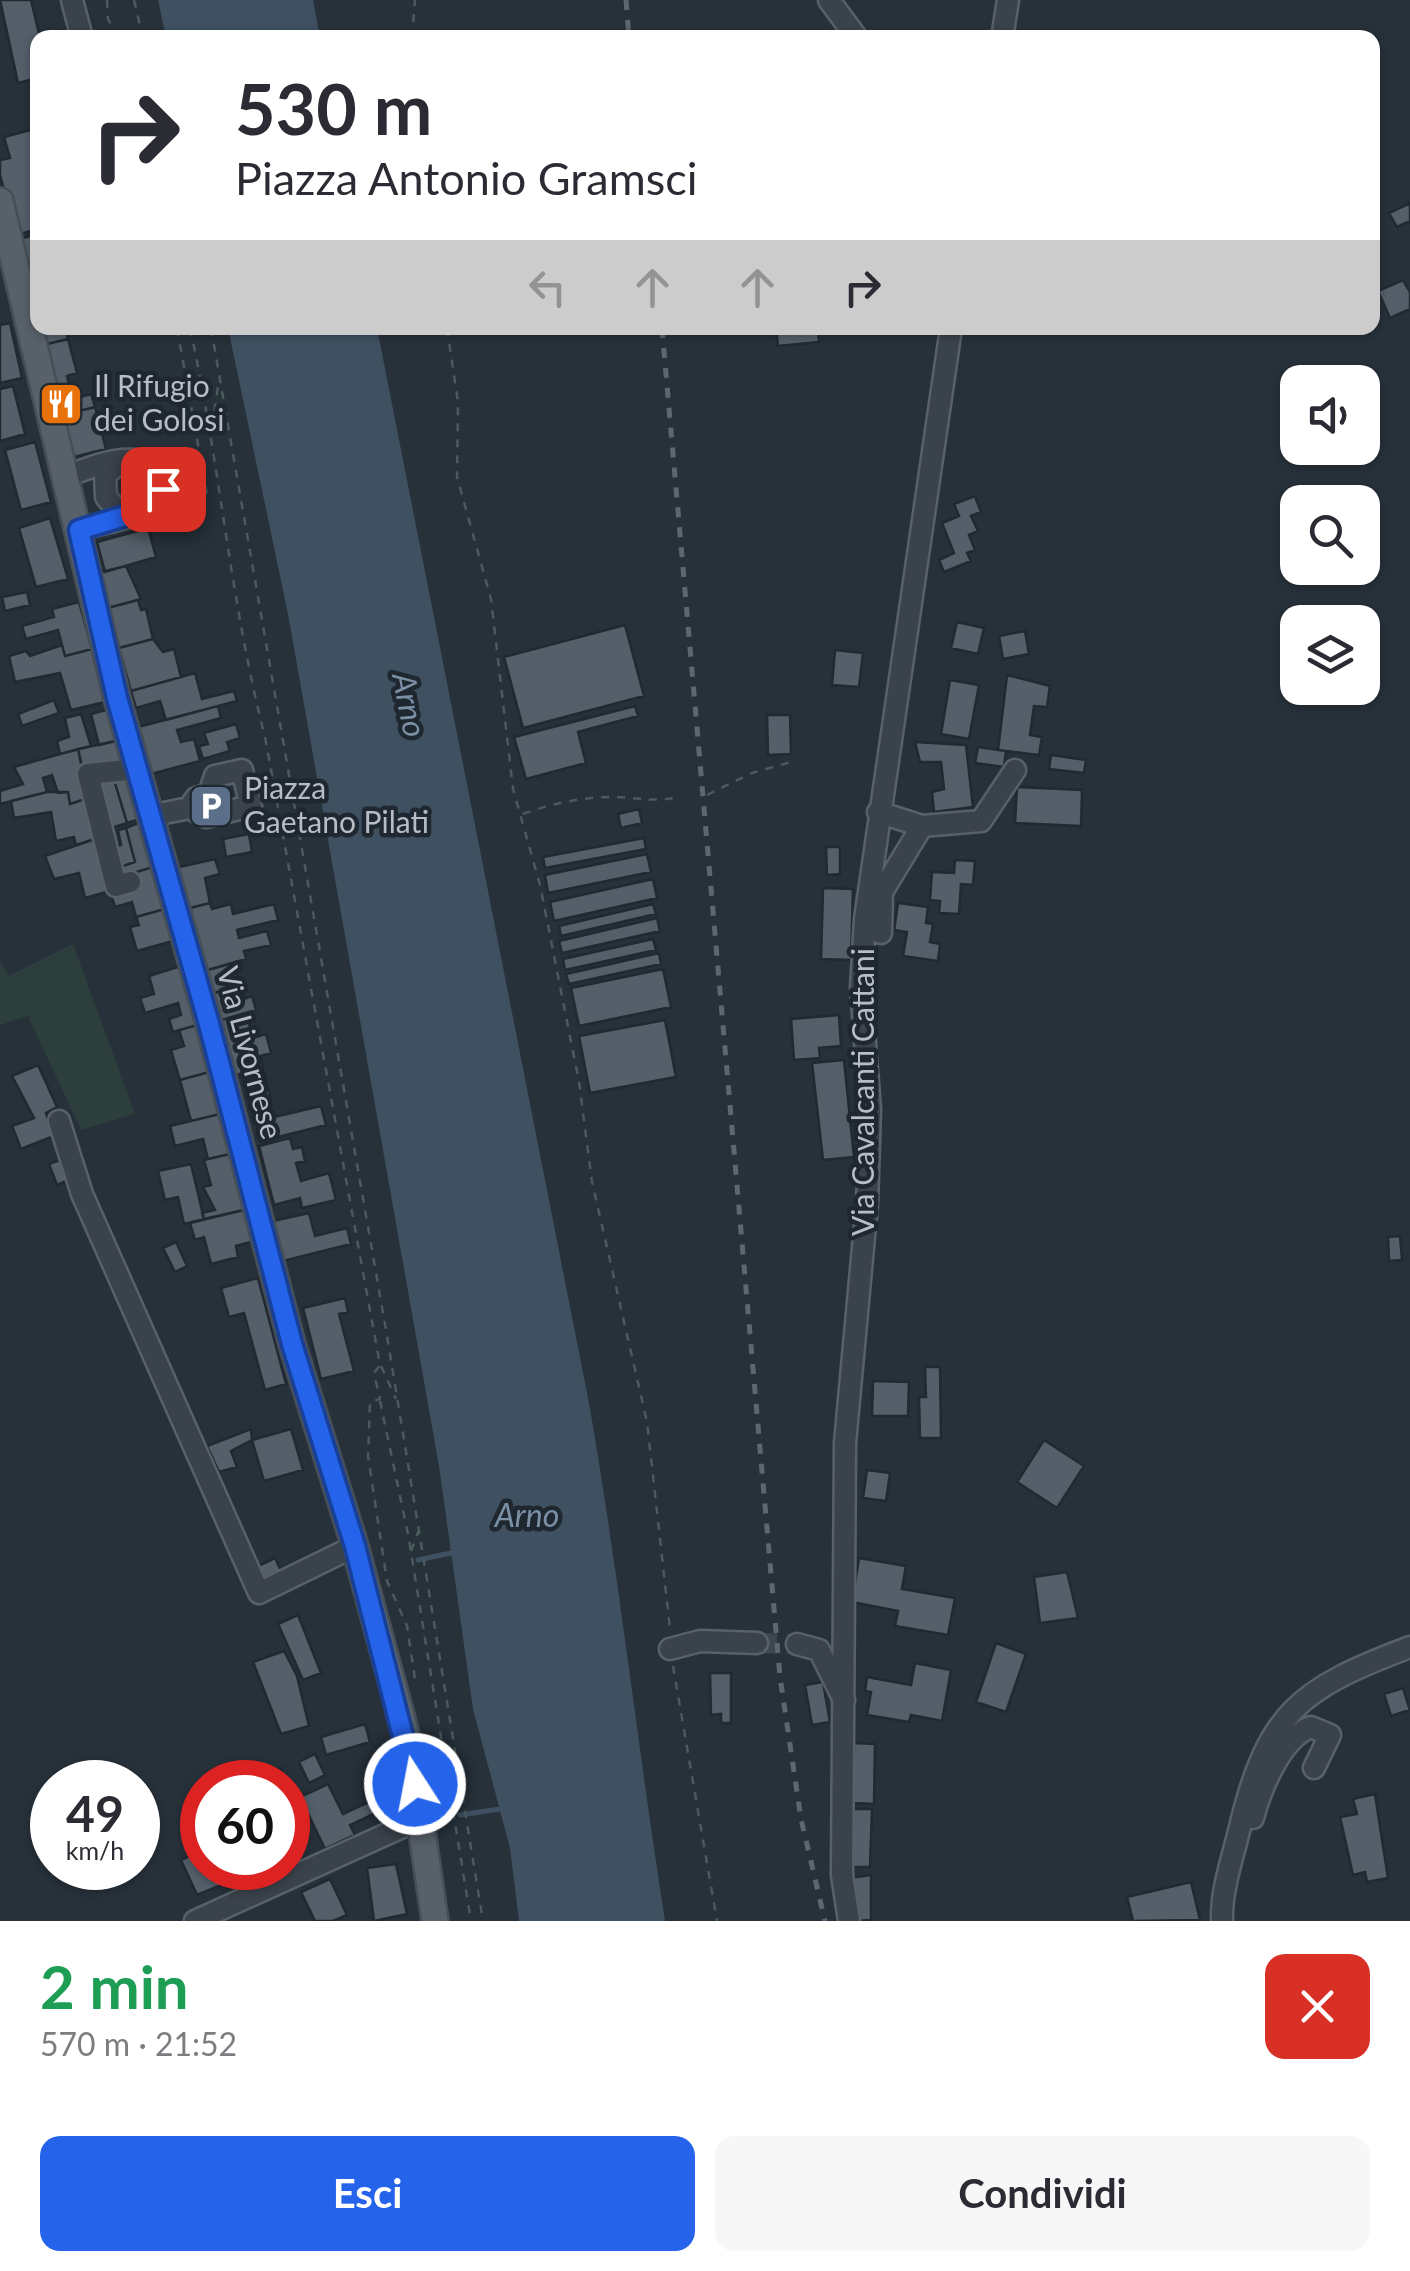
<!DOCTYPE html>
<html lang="it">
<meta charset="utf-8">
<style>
:root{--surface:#fff;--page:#f7f7f7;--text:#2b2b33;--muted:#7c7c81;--accent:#2563eb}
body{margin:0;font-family:Lato,sans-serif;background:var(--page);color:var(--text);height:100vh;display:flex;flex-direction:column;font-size:38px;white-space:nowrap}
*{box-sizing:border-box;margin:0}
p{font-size:32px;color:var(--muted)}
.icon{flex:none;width:55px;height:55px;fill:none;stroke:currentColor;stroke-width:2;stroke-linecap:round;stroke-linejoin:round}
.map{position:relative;height:1921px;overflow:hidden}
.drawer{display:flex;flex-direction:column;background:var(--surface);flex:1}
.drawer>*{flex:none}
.top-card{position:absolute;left:30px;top:30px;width:1350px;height:305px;border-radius:20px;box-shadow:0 2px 8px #0004;background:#fff;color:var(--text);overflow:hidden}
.tools{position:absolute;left:1280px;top:365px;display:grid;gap:20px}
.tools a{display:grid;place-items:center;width:100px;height:100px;border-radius:20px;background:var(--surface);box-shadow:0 2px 8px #0004;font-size:50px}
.speed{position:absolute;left:30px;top:1760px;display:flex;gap:20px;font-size:50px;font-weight:700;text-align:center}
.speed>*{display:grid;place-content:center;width:130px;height:130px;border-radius:50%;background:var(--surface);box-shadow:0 2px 8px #0004;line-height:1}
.speed small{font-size:25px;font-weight:400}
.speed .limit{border:15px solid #d22;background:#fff;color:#111}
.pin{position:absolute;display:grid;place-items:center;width:85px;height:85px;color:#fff;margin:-42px;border-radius:20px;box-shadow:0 5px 15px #0006}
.me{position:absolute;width:110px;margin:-55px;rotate:349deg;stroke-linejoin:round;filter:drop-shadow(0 0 8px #0008)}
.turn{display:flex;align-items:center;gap:35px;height:210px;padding:0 40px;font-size:45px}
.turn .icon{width:130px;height:130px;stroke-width:2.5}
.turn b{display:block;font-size:70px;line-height:85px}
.lanes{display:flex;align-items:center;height:95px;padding:0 40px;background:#0003;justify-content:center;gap:50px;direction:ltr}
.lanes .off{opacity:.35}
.round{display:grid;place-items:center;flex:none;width:105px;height:105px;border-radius:20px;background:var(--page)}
.headline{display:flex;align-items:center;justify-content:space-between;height:170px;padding:0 40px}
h1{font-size:60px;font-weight:700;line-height:75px;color:#1e9e55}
.action{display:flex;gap:20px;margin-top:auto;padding:20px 40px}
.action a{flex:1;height:115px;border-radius:20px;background:var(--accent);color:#fff;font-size:40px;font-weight:700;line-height:115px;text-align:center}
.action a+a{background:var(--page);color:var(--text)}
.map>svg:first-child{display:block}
</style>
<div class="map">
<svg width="1410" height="1921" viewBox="0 0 1410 1921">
<rect width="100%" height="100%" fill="#27313a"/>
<path fill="#2c3f3d" d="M73 944 135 1114 81 1130 28 1016 0 1025V961L9 976Z"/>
<path fill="#3f5061" d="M158 0H313L320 37H166Z
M228 328H377L589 1403C619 1575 638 1749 665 1921H519L510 1848 473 1709 439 1466 288 614Z"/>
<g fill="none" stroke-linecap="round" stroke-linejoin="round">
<path stroke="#3f5061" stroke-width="5" d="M418 1560 451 1553
M460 1815 500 1809"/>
</g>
<path fill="#545f6a" stroke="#212932" stroke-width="2.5" d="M0 0H31L40 38 38 78 18 83Z
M38 128V229L16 235 0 175V160L10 158 4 137Z
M1410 203V221L1397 227 1389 213Z
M38 234V264L23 267 15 240Z
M1403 280 1410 292V309L1390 318 1378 291Z
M10 323 22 378 0 383V325Z
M38 328H65L68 339 43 345Z
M776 328H818L819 342 778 346Z
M68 339 77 373 67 376 70 388 54 392 43 345Z
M13 386 25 434 0 441V389Z
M70 388 73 399 91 394 95 407 59 416 54 392Z
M95 407 106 449 70 458 59 416Z
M35 442 51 502 21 510 5 450Z
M975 496 981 512 971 516 978 531 969 535 975 550 967 553 971 561 944 572 939 560 954 553 942 523 959 516 954 504Z
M50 518 68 579 36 587 19 528Z
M148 528 156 557 105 572 97 542Z
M126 566 141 599 108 608 98 573Z
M27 592 30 605 5 611 2 597Z
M138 600 141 610 146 609 153 639 119 648 108 608Z
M79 602 92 649 65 656 58 630 26 639 22 626 54 617 52 609Z
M957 622 984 628 978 654 951 648Z
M625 625 644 696 523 728 504 657Z
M1025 631 1029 654 1003 659 999 636Z
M153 639 163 652 174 649 181 677 131 691 119 648Z
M62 645 65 656 92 649 105 702 71 710 60 673 15 682 9 656 26 651 30 656Z
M835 650 863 653 859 687 832 685Z
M195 673 202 699 234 691 237 701 166 720 160 701 136 708 131 691Z
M1007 675 1050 686 1047 707 1034 706 1030 735 1042 737 1039 755 998 750Z
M950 680 979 685 969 739 941 734Z
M54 700 59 713 22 726 18 714Z
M218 706 221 718 177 730 181 742 194 739 200 761 151 774 138 727Z
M635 706 638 716 578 732 586 763 526 779 514 737Z
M110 709 120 740 99 745 91 714Z
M81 714 91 746 60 754 57 741 69 737 65 718Z
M767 715H790L791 754 768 755Z
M236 724 240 738 227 742 230 751 203 759 199 746 208 744 204 733Z
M120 740 130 768 83 770 78 749Z
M915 742 966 745 973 807 934 812 932 792 944 789 941 762H920Z
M978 747 1006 751 1004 767 975 763Z
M78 749 88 798 70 804 68 792 58 793 52 775 43 778 47 792 0 804V791L23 784 14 767Z
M1051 755 1086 760 1084 773 1049 769Z
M137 770 150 816 127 823 112 773Z
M112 773 127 823 102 831 90 778Z
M1017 787 1082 790 1081 826 1015 823Z
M47 792H68L70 804 88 798 101 837 76 845 74 837 56 841 51 812 14 818 11 801Z
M639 809 642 823 621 828 618 814Z
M150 818 163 864 120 877 117 868 135 862 126 828Z
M126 828 135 862 117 868 108 850 121 845 118 830Z
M249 834 252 852 226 857 223 839Z
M101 837 110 891 85 898 79 873 54 879 45 856Z
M644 838 646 849 545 868 543 857Z
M826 847H840V874L827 875Z
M647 854 651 872 548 893 545 875Z
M215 859 220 874 205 878 210 903 186 909 175 868Z
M955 860 975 861 973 885 961 884 959 914 939 913 940 901 930 900 932 872 954 873Z
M163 864 172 907 136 917 132 902 115 907 110 891 130 874Z
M653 879 657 898 554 921 550 902Z
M823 888 853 889 851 960 821 959Z
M210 903 212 909 231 904 233 914 274 904 278 920 237 930 239 938 267 931 271 945 244 951 246 959 204 971 186 909Z
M898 903 928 907 926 923 933 924 930 942 940 944 938 961 903 956 907 932 894 930Z
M653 904 656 914 561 936 559 926Z
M172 907 180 939 137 951 130 927 139 925 136 917Z
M657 918 660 931 562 953 559 941Z
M653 939 656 950 565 970 563 959Z
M659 953 661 964 569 984 566 974Z
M233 963 240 986 210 994 204 971Z
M184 965 201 1024 173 1032 169 1019 181 1015 178 1003 145 1013 140 998 154 994 149 976Z
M663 969 671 1007 579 1026 571 988Z
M240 986 244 999 252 996 256 1010 218 1021 210 994Z
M246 1013 253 1038 266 1034 271 1053 261 1056 263 1068 233 1076 218 1021Z
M839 1015 841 1046 819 1048 820 1058 794 1060 791 1019Z
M665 1020 676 1077 590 1093 579 1036Z
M201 1024 213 1071 180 1080 171 1050 184 1046 179 1030Z
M844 1060 854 1157 823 1160 812 1063Z
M38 1065 57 1107 46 1113 54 1136 21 1149 12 1126 34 1118 12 1076Z
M263 1068 271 1100 251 1105 243 1073Z
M213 1071 224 1113 191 1121 180 1080Z
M321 1106 326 1125 262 1141 257 1121Z
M224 1113 234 1153 208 1159 203 1139 175 1146 170 1126Z
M290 1138 293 1149 302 1147 305 1161 296 1163 301 1181 329 1173 336 1200 302 1208 300 1198 274 1205 259 1146Z
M234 1153 248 1209 204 1219 202 1213 215 1210 203 1187 211 1185 204 1160Z
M63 1159 71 1179 57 1185 49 1164Z
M191 1164 204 1219 184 1224 178 1197 165 1200 158 1171Z
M248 1209 255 1241 236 1246 238 1257 211 1264 204 1237 195 1240 190 1223Z
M309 1213 315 1236 347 1228 351 1244 283 1261 273 1221Z
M1400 1236 1402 1260 1389 1261 1388 1237Z
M176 1242 187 1266 175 1272 163 1248Z
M258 1278 286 1384 265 1390 244 1313 229 1317 221 1288Z
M345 1298 348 1312 339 1314 354 1371 321 1379 303 1308Z
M925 1367H940L941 1438H920L919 1397H926Z
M873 1381 909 1382 908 1416H872Z
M251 1429 252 1440 231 1451 237 1467 219 1472 207 1446Z
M291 1429 303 1470 264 1481 252 1440Z
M1044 1440 1084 1466 1057 1508 1017 1482Z
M867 1470 890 1473 886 1501 863 1498Z
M275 1558 283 1575 263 1585 254 1568Z
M859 1558 906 1566 902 1589 955 1598 948 1635 895 1626 898 1611 852 1602Z
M1067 1572 1078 1618 1040 1623 1034 1577Z
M298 1615 321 1673 303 1680 278 1624Z
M996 1643 1026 1654 1006 1712 976 1702Z
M284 1651 297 1676 309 1726 281 1734 253 1662Z
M915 1663 951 1670 942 1721 911 1715 909 1722 867 1715 871 1692 865 1691 867 1677 911 1685Z
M710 1673H731V1723H721V1714L711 1715Z
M823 1682 830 1722 812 1725 805 1685Z
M1403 1688 1410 1710 1391 1716 1384 1694Z
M365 1724 370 1742 326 1755 321 1737Z
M854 1743 875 1744 874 1804 853 1803Z
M315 1754 325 1775 309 1783 299 1762Z
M280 1768 287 1782H249Z
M328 1784 343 1814 377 1798 382 1810 350 1825 355 1835 325 1849 300 1797Z
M1375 1794 1388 1878 1367 1882 1365 1872 1353 1875 1340 1817 1357 1814 1353 1799Z
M852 1809H872L870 1867H850Z
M202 1850V1868H217L224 1884 197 1895 181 1860Z
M396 1864 407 1914 374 1921 367 1868Z
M871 1875V1920L856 1921 850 1878Z
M330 1879 347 1915 333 1921H315L301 1892Z
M1191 1882 1200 1920 1133 1921 1127 1897Z"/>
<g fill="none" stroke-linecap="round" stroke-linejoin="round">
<path stroke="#3c464f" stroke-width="20" stroke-dasharray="20 10" stroke-linecap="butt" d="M757 1643 797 1644"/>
<g stroke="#586069" stroke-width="25">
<path id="minor" d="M72 0 82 38
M829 0 857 38
M1002 38 1008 0
M122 461 105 475 106 497 116 509 136 512
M64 478C91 466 142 445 162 476 169 520 108 518 79 531
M878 812 922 826 981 821 1015 770
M150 816 189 808 196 798 209 794 215 776 242 770 251 806 206 817 189 808
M130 882 116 886 88 774 137 769
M881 933 882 892 922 826
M59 1121 82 1194 259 1593 355 1546
M797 1644 819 1650 844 1700
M670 1649 700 1641 757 1643
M1253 1818C1261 1788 1281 1738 1311 1727L1330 1735 1314 1768
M195 1921 420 1819
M849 1921 842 1875 845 1443 867 1204 870 1110 861 988 865 919 951 328
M1222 1921C1221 1891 1232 1860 1239 1831 1267 1712 1299 1689 1410 1647"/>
</g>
<g stroke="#464e57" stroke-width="30">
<path id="major" d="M0 201 117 698 209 1024 292 1344 355 1546 410 1749 435 1921"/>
</g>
<path stroke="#4a5b5c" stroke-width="2.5" stroke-dasharray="8 8" stroke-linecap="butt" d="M107 0 108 19 118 38
M134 0 143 38
M412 38 415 0
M190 328C220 463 230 602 265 737L380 1365 374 1373 380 1399 370 1402 368 1456 387 1581 407 1626 416 1686
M211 328 387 1336 483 1921
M447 328 458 402 457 477 491 599 513 789 540 885 579 1082 592 1182 647 1422 670 1629
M212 427 219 380
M168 517 197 508 207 495 177 328
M707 795 752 773 791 762
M523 814C550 804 582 797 611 797 636 797 648 802 675 798
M381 1366 396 1399
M380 1401 408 1534 471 1921
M411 1551 419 1530
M673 1666 717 1921
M454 1810 461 1794"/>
<use href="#minor" stroke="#3a424b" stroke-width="20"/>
<use href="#major" stroke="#58616a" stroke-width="25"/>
<path stroke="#5d6771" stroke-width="5" stroke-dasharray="10 10" stroke-linecap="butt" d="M626 0 629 38
M662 328 780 1677 801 1819 825 1921"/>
</g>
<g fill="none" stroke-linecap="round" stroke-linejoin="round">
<g stroke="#184099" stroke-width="25">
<path id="route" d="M163 489 151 508 79 530 117 698 209 1024 292 1344 355 1546 415 1784"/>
</g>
<use href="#route" stroke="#2563eb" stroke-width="18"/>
</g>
<defs>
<g id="restaurant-square" transform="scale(2.25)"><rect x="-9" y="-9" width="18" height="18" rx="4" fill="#e8710a" stroke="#1f2730"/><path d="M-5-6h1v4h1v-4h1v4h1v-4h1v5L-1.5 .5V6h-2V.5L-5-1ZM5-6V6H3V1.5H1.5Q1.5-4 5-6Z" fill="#fff"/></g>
<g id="parking-square" transform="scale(2.25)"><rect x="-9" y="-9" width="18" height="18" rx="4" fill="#5c6f8a" stroke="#1f2730"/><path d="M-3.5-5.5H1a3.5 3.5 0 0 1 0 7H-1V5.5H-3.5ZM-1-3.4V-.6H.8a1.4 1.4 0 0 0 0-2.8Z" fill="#fff"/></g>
</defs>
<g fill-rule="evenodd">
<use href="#restaurant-square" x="61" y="404"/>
<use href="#parking-square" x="211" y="806"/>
</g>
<g text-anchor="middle" stroke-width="9" stroke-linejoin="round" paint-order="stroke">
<g font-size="30" fill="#b6bdc6" stroke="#1f2730" text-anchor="start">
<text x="94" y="397">Il Rifugio<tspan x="94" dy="34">dei Golosi</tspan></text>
<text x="244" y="799">Piazza<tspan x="244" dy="34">Gaetano Pilati</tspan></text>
</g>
<g font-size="30" fill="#b6bdc6" stroke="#1f2730">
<text transform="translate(249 1053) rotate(75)" y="10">Via Livornese</text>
<text transform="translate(864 1092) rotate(-90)" y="10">Via Cavalcanti Cattani</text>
</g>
<g font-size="32" font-style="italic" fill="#7b90a5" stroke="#1f2730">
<text transform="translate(409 705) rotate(79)" y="11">Arno</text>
<text x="527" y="1527">Arno</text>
</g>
</g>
</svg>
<div class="tools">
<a><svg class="icon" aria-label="sound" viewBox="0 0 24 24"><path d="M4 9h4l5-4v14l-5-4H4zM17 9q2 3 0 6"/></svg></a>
<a><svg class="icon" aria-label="search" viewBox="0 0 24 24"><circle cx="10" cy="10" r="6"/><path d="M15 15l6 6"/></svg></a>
<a><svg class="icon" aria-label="layers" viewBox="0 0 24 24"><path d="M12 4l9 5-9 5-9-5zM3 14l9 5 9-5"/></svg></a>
</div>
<div class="speed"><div>49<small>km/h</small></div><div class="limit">60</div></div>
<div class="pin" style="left:163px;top:489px;background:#d93025"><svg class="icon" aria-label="arrive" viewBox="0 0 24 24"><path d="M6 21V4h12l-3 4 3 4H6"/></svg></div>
<svg class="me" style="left:415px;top:1784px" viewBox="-20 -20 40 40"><circle r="17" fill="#2563eb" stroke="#fff" stroke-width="3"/><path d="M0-11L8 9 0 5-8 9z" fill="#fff"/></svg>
<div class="top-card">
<div class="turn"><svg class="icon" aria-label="right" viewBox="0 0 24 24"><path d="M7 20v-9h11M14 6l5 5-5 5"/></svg><div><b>530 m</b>Piazza Antonio Gramsci</div></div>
<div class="lanes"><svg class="icon off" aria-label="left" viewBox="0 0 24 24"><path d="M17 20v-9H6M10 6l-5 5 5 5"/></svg><svg class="icon off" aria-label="ahead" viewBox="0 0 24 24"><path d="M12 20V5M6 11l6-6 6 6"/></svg><svg class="icon off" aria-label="ahead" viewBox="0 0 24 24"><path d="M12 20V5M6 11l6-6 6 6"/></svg><svg class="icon" aria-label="right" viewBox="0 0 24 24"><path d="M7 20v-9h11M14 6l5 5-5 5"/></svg></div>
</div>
</div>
<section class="drawer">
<div class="headline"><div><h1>2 min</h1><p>570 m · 21:52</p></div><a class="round" style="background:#d93025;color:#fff"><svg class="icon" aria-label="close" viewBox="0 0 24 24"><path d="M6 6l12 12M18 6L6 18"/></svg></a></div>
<div class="action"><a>Esci</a><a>Condividi</a></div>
</section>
